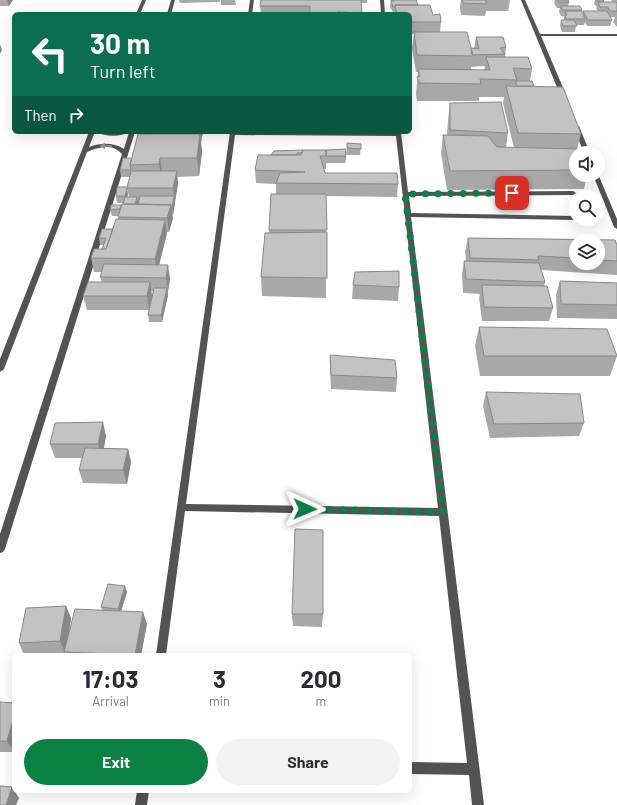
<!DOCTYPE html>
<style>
:root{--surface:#fff;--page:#f2f2f3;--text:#2b2b33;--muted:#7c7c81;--accent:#0b8043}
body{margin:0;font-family:Barlow,sans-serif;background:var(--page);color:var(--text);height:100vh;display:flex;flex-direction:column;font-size:15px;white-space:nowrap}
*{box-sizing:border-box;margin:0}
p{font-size:13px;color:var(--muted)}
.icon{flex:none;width:22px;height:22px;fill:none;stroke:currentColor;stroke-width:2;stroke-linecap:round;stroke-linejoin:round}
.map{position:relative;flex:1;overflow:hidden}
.sheet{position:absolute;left:12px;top:653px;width:400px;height:140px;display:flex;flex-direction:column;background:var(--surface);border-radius:6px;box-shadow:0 4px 16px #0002}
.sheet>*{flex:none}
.banner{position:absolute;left:12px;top:12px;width:400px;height:122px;border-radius:6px;box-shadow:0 4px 16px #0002;background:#0b6e4f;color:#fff;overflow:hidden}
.controls{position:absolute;left:569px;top:146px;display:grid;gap:8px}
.controls a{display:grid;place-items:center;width:36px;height:36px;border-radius:50%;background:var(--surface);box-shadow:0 4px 16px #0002;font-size:20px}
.pin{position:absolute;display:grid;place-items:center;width:34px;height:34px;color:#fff;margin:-17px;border-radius:8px;box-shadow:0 2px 6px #0006}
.me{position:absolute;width:44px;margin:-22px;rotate:91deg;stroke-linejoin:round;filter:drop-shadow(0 0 3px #0008)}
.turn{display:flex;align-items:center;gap:14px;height:84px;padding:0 12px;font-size:18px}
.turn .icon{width:52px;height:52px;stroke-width:2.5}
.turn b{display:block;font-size:28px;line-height:34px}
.then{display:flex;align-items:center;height:38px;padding:0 12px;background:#0003;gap:8px;font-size:15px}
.eta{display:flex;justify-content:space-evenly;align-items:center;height:68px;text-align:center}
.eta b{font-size:24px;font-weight:700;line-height:28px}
.button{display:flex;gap:8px;margin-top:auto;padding:8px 12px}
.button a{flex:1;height:46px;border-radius:24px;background:var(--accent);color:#fff;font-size:16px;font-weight:700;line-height:46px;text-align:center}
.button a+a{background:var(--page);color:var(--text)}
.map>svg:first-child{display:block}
</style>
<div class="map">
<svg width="617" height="805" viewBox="0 0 617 805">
<rect width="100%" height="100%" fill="#fff"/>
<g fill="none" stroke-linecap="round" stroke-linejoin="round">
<path fill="#535353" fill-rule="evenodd" d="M142 0H146L140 14H136Z
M171 0H175L171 14H167Z
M250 0H254L252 14H248Z
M380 0H384L385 14H381Z
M521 0H525L540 34H617V36H541L567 97 566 98 561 97Z
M576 124 579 126 590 153H584L573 126Z
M89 132H95L89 147C101 143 113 142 124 149L129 132H135L5 549 3 552 0 553V534L122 154C112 143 99 147 87 152L4 369 0 372V359Z
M97 132H129C121 137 105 137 97 132Z
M230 132H401L408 192 573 191 576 193 573 195 409 196 411 213 576 216V219H578L576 220 411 217 484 805H472L469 775 410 774V762L467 763 439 516 185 511 166 655H156ZM235 135 396 136 438 508 186 504Z
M598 174 617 219V229L614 227 593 175H598Z
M137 791H149L147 805H135Z"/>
</g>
<path fill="#a8a8a8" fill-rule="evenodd" d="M0 0H13L9 6H0Z
M179 0H220L219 2 180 3Z
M221 0H235L236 5H221Z
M261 0H367V3H361L362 14H261L260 6Z
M390 0H416L418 5 433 15 441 22 440 32 471 48 474 49 476 37 506 47 505 57 532 69 530 81 534 86 581 134 576 153V175H587L584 189 447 190 441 153 443 135H447L448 120 450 103 508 133 506 147 514 148 503 103 504 97H479V101H417L416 94 418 72H416L412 48 414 34H410V14H394V12H393L390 7 391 1ZM485 66 484 70H471V67Z
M461 0H510L508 11H486L485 16 461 15 460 7Z
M555 0H568L569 2 568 6 582 10V12L583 13V11H598L596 8 597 7 594 4 595 0H603L604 1V2H613L611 0H617V27L613 22 615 17H610L612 20 610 26H587L585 22 584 25H576L575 32H562L560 26 561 20H564V16H561L559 12 560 8H557L554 3Z
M137 132H203L201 142 202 152 199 176 177 177 178 184 173 215H172L173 218 169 232H166L167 233 159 265 170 279 168 291V295L162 322H149L148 315 149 310H87L83 296 102 282 100 277 102 272H94L91 258 102 249 104 245H100L99 238 113 229 118 219V216H112L110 210 123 204 124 203H117L116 196 128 194 127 197H129L127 188 130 177H121L120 170 132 158 138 135ZM151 291H153L152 296Z
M361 144 360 155H346L347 148Z
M326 150V163V150L346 156 345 163H326V169H324L325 173 398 184 397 197 326 196V298L262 296 261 277 269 233 271 194H276V184L256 183 255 170 271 155Z
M468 238 615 240 617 245V275L541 270 545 282 544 286H547L553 308 549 321H482L479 298 480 294 463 293 462 274 464 261H466L465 251ZM576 241H598V263H576Z
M560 281 617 283V319L557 318 556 295Z
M353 285 399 287 398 301 352 299Z
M479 327 617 356 610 376H480L475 346Z
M330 355 397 378 396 392 331 389 330 369Z
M486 392 584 423 579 436 490 438 483 406Z
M106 436 104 448 128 449 131 462 127 484 83 483 79 470 83 458H55L50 444Z
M127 592 121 611 147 624 141 655H65L64 654 24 655 19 643 66 606 71 618 69 632 102 610 101 607Z
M292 614H323L322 627 293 626Z
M0 702 14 752H0Z"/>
<path fill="#888" d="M7 0H13L9 6Z
M0 44 2 50 0 54Z
M201 132H203L201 142Z
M200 134 202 152 199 176 197 158Z
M346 149V156L345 163V156Z
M160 158 163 177 162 183 159 164Z
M177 171 178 184 175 201 173 188Z
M127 187 128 194 126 203 125 196Z
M174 196 175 203 173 215 172 208Z
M137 197 138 204 135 215 134 208Z
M171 205 173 218 169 232 167 218Z
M165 220 167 233 157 273 155 259Z
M168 265 170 279 168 291 166 278Z
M150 282 152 296 149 310 147 296Z
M167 288 168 295 162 322 161 315Z
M103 422 106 436 102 457 98 444Z
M128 449 131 462 127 484 123 470Z
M125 586 127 592 120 615 118 609Z
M66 606 71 618 66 652H65L60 641Z
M143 612 147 624 141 655H135Z
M14 716V752L7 741Z
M12 787 19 798 16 805H6Z"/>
<path fill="#c3c3c3" stroke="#888" d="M261 0H361L362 13 337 12 361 13V14H276V13H310V6H260Z
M393 0H416L418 5H395V7H393L391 1H394Z
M462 0H486V4L463 3Z
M557 0H568L569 2H558Z
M597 0H603L604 1 598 2Z
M598 2H616L617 3V11H610L608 7H600Z
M395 5H430L433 15 440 14 441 22H410V14H397Z
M561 6H580L582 10H562Z
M565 11H582L585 19H566L565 15H567Z
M583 11H607L612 20H588Z
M215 13H229V14H215Z
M561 20H574L577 26H563Z
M414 32H467L473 56 417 55Z
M476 37H503L506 47 500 48 505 54 472 55 471 48 479 49Z
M486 57H528L532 69 513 68 517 80 480 79 481 84 419 83 417 77 420 76 418 69 490 70Z
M516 81H532L534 86H517L516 83Z
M506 86 563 87 581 134 518 133Z
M501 102 508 133 450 130V103Z
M145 132H151V134H144Z
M193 132H201V135L200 134H192Z
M138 134H200L197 158H160L159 164 130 165Z
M443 135 488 136 497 147 579 149 581 153H576V170L450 171Z
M347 143 361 144V149L347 148Z
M346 149 345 156H326V150Z
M303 150H326V156H320L325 173H397L398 184 276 183 280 173 305 172 255 170 258 155H301Z
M303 150 302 153H297V155H271L274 151Z
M123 158H132L130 165 131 170H120Z
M131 171H177L173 188H127Z
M117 187H127L125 196H116Z
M271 194H326L327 230H269Z
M140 196H174L172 208H171V205L138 204Z
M125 197H137L135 204H123Z
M122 204 171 205 167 218 118 217Z
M111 205H121L120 209 110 210Z
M116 219 165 220 155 259 91 258 94 249H106Z
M102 229H113L106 249H102L106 238H99Z
M327 232V278L261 277 265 233Z
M468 238 615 240 617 245V261L598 260V241H576V258L538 256 539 260 470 258Z
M464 261 539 263 545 282 466 279Z
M104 264 168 265 166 278 100 277Z
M399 271V287L353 285 355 272Z
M560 281 617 283V305L561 304Z
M88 282H150L147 296H83Z
M482 285 547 286 553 308 484 307Z
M154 288H167L161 315H148Z
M479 327 607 329 617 356H484Z
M330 355 395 360 397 378 331 375Z
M486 392 580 394 584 423 494 424Z
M103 422 98 444H50L55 423Z
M85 448 128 449 123 470H79Z
M295 529 323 530V614H292Z
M108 584 125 586 118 609 101 607Z
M66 606 60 641 19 643 26 608Z
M75 609 143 612 135 655 64 652Z
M0 702 14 703V716L7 741H0Z
M0 786 12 787 6 805H0Z"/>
<defs><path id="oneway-solid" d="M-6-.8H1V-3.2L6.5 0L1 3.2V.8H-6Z"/></defs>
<use fill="#989898" href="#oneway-solid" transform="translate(106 146) rotate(179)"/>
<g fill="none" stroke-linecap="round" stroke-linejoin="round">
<path stroke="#0b8043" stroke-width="7" stroke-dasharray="0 12.6" d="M305 509 443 512 405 194 512 193"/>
</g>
</svg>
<div class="controls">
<a><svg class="icon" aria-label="sound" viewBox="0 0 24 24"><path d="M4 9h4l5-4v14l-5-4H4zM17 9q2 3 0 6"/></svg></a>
<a><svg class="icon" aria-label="search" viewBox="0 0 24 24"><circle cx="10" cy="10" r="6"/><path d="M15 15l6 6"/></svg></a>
<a><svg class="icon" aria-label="layers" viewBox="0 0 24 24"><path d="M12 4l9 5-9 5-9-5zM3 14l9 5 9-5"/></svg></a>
</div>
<div class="pin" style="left:512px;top:193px;background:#d93025"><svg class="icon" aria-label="arrive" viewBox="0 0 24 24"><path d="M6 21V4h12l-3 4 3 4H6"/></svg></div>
<svg class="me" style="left:305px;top:509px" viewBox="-20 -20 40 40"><path d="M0-17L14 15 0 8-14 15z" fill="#0b8043" stroke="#fff" stroke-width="4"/></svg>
<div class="banner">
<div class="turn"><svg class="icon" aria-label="left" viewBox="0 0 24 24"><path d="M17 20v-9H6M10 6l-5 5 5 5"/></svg><div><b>30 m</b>Turn left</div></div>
<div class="then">Then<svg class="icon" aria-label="right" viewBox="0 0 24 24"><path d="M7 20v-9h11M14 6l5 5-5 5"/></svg></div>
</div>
<section class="sheet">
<div class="eta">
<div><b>17:03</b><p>Arrival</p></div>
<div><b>3</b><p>min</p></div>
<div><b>200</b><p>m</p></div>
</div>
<div class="button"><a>Exit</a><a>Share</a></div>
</section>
</div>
